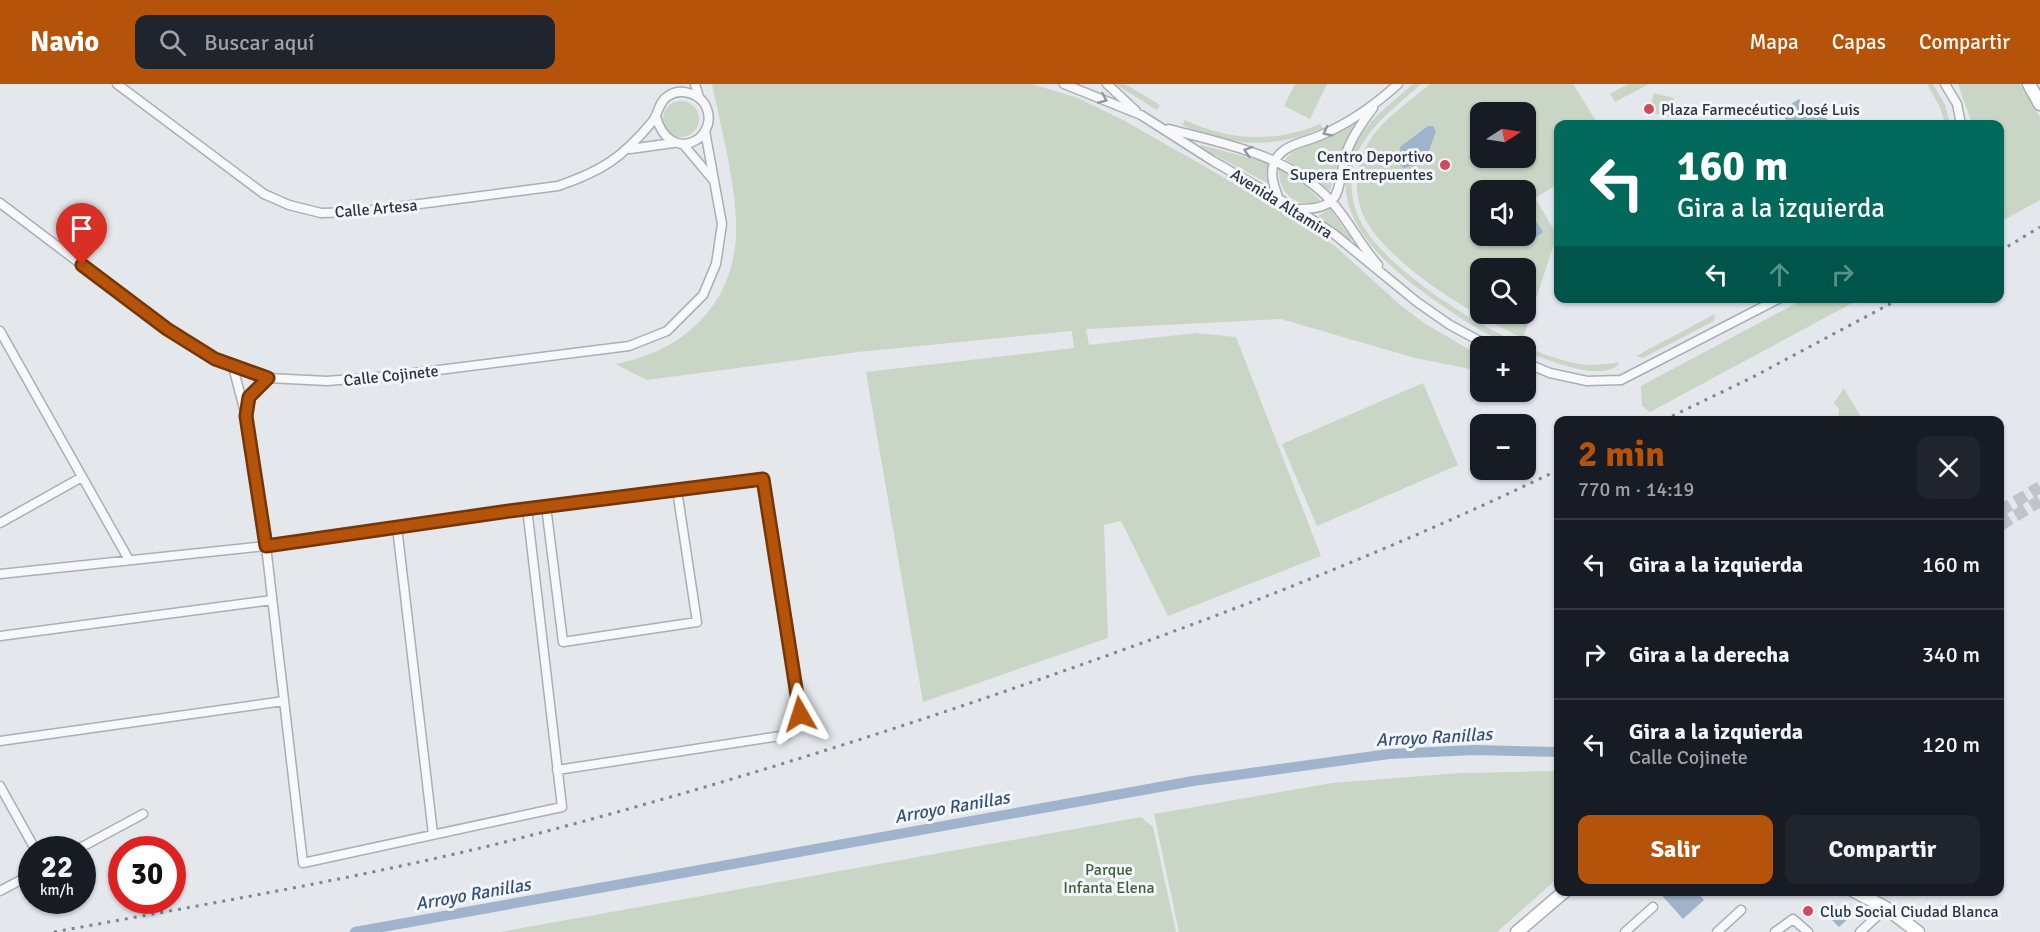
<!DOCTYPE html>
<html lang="es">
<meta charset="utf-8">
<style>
:root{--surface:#171b24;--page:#20242c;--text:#f1f3f6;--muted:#9ea1a6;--line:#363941;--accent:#b45309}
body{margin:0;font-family:Signika,sans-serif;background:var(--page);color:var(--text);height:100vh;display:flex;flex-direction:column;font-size:22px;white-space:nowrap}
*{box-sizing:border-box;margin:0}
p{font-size:20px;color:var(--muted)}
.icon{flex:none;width:33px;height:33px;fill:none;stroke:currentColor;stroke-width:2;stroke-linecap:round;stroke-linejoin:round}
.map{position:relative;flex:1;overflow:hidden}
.sheet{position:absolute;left:1554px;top:332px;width:450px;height:480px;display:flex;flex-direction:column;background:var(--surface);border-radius:12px;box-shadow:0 2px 4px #0004}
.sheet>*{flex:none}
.top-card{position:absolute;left:1554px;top:36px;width:450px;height:183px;border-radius:12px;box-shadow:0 2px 4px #0004;background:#00695c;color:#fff;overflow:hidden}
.needle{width:39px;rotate:78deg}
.controls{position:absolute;left:1470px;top:18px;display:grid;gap:12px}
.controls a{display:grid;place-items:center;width:66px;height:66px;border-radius:12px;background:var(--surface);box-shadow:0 2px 4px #0004;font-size:30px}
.speed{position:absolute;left:18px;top:752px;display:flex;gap:12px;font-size:30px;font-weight:700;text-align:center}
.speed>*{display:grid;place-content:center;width:78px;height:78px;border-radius:50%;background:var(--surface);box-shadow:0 2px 4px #0004;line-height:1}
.speed small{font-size:15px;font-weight:400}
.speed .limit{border:9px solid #d22;background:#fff;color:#111}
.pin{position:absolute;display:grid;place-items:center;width:51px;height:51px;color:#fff;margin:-62px -26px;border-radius:50% 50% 50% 0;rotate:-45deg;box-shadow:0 0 6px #0007}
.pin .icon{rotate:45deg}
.me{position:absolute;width:66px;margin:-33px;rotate:354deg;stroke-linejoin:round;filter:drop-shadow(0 0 4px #0008)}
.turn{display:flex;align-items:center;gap:21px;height:126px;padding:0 24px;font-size:27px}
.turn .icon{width:78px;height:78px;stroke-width:2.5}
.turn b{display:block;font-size:42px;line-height:51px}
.lanes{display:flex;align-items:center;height:57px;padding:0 24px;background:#0003;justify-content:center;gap:30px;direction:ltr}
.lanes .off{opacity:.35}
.round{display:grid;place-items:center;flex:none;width:63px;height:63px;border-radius:12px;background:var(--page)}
.overview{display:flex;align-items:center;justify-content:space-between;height:102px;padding:0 24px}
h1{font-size:36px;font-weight:800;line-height:45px;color:var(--accent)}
.primary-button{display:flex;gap:12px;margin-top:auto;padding:12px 24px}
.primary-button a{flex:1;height:69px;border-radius:12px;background:var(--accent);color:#fff;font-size:24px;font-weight:800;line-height:69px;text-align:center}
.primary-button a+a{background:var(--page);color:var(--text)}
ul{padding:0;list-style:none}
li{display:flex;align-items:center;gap:18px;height:90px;padding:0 24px;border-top:2px solid var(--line)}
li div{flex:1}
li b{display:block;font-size:22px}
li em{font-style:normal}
header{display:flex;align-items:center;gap:36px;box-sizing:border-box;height:84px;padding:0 30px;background:var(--accent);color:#fff}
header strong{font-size:28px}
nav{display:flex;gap:33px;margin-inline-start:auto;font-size:21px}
.search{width:420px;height:54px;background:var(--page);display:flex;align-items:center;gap:15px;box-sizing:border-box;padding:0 21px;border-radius:12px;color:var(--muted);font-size:22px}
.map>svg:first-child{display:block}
</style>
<header>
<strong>Navio</strong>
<div class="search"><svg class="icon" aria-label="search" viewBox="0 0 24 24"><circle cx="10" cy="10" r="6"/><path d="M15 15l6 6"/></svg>Buscar aquí</div>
<nav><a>Mapa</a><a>Capas</a><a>Compartir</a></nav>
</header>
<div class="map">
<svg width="2040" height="848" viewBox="0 0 2040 848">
<rect width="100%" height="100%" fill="#e4e7ec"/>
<path fill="#c9d6c5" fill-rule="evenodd" d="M712 0H1032L1078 14 1123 36 1299 136 1335 162 1399 220 1424 239 1480 272V287L1415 274 1281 235 1086 245 1089 261 1196 249 1236 253 1321 472 1168 532 1121 437 1104 441 1108 554 923 618 866 288 1074 264 1072 247 858 268 647 296 615 280C688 267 740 214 736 136 734 91 721 44 712 0Z
M1115 0H1125L1160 21 1157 26Z
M1295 0H1327L1310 35 1284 22Z
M1413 0H1421C1395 24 1361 47 1353 83 1349 104 1353 127 1365 145 1397 196 1514 267 1574 279 1589 282 1604 281 1619 278L1617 282C1596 296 1554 278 1532 270L1526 267V262C1500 262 1462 235 1440 220 1386 183 1313 124 1361 51 1374 31 1395 16 1413 0Z
M1430 0H1573L1598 40H1558V100L1535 114 1557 151 1523 254C1475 232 1396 185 1368 140 1353 117 1354 85 1367 61 1380 37 1409 18 1430 0ZM1480 28H1526V74H1480ZM1480 106H1526V152H1480ZM1480 184H1526V230H1480Z
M1628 0H1649L1615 18 1610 10Z
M1927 0H1933L1945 21 1950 40H1945L1940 23Z
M1958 0H2020L2040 33V116L2000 138V40H1972Z
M1654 9 1674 14 1669 33 1649 28Z
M663 35a18 18 0 1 1 36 0a18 18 0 1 1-36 0Z
M1185 36C1229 57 1275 59 1320 40L1323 44C1276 65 1228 63 1182 41Z
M1353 39 1355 41 1341 67 1330 107 1285 75 1294 67 1322 56Z
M1201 61 1269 79V100L1200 63Z
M1281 85 1305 101 1321 117C1298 126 1278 110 1279 86Z
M1330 125 1352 155 1350 157 1318 132Z
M1806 214 1860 215 1650 328 1642 322 1641 302Z
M1715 230 1714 237 1643 274 1636 272Z
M1423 299 1458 381 1317 442 1282 360Z
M1844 304V305L1863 336H1838L1839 325 1834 319Z
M1558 687V794L1497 848H1179L1154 730 1332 699 1461 689Z
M1141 733 1153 743 1176 848H500Z"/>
<path fill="#9fb4cc" d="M1799 15 1810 32 1821 26 1830 40H1789L1780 27Z
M1428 42H1433L1436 47 1425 78 1404 84 1400 81V63Z
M1526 121 1543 148 1525 161 1511 152H1526Z
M1658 807H1696L1704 816 1683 835Z
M1832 820 1842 831 1848 826 1852 831 1839 843 1824 828Z"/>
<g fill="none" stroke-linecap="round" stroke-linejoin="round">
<path stroke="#9fb4cc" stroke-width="10" d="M355 848 1193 697 1389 670 1475 666 1558 668"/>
<path stroke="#bfc3cb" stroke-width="12" stroke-dasharray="12 6" stroke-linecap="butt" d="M2000 427 2040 403
M2000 441 2040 417"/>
<g stroke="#a9aeb7" stroke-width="11">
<path id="street" d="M117 0 264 110 289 121 321 129 358 128 558 102C602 87 622 74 652 38 659 30 658 18 668 12 681 3 702 10 707 25 718 56 670 81 656 33
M695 0 699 13
M1064 0 1141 31 1213 77 1296 125 1334 150 1417 218 1450 241 1489 262
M1107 0 1136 27
M1945 0 1957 20 1961 40
M1169 45C1226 60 1289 71 1331 117 1349 137 1360 161 1378 181
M683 60 714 97
M630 65 673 59
M1278 113C1274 102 1269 89 1275 77 1282 61 1305 58 1319 52 1348 40 1375 21 1398 0
M0 119 167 245 215 275 268 294 327 297 391 292 629 262 667 247 703 211 716 180 722 140 705 47
M1298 125C1347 126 1335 102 1347 67 1353 51 1363 37 1373 24
M0 247 129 476
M1526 279 1550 289 1587 297 1621 296 1780 214
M233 283 246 332 266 462 303 779 562 723 527 424
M247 329 249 313 268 294
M546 422 563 558 697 538 677 406
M0 439 82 393
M397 443 433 750
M0 490 266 462 509 427 763 395 800 630 787 651 557 686
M0 552 272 516
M0 657 284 617
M0 702 35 765
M78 765 143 730
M0 807 32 790
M1625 848 1653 823
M1717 848 1741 826
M1775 848 1793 835 1808 848
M1860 848 1886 824"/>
</g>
<g stroke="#a9aeb7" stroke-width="15">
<path id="secondary" d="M1854 807 1886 824 1918 848
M1517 848 1565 807"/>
</g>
<g stroke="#a3abb8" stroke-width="15">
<path id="primary" d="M2029 0 2040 20"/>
</g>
<use href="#street" stroke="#f7f8fa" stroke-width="8"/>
<use href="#secondary" stroke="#fff" stroke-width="12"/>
<use href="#primary" stroke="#fff" stroke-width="12"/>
<path stroke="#7d8696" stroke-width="3" stroke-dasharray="3 6" stroke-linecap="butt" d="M2000 167 2040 143
M1664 336 1753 293 1901 214
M54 848C207 820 361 794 513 756 687 711 859 658 1029 599 1208 537 1387 469 1558 386"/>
</g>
<defs><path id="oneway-chevron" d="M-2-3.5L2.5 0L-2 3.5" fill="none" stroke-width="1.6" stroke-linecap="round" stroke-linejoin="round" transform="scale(1.5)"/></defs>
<g stroke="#9196a0">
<use href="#oneway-chevron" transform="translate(1103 15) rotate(23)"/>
<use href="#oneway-chevron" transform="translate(1327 48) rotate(154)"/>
<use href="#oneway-chevron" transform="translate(1248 67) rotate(-162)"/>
</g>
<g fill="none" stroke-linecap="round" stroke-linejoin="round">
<g stroke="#753606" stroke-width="15">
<path id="route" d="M82 181 167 245 215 275 268 294 249 313 246 332 266 462 509 427 763 395 800 630"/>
</g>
<use href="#route" stroke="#b45309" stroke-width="10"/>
</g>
<g fill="#d1495b" stroke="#f4f6f9" stroke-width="2">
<circle cx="1649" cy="25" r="6"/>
<circle cx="1445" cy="81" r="6"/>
<circle cx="1808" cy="827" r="6"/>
</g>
<g text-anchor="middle" stroke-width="6" stroke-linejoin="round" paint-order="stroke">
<g font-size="16" fill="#2b3445" stroke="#f4f6f9" text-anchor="start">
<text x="1661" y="31">Plaza Farmecéutico José Luis</text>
<text x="1433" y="78" text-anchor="end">Centro Deportivo<tspan x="1433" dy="18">Supera Entrepuentes</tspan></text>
<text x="1820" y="833">Club Social Ciudad Blanca</text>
</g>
<g font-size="16" fill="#2b3445" stroke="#f4f6f9">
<text transform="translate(1282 119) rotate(32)" y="6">Avenida Altamira</text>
<text transform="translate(376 124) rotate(-5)" y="6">Calle Artesa</text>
<text transform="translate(391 291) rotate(-6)" y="6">Calle Cojinete</text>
</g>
<g font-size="16" fill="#3f6138" stroke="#f4f6f9">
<text x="1109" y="791">Parque<tspan x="1109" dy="18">Infanta Elena</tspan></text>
</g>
<g font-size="18" font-style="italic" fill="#34527a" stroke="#f4f6f9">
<text transform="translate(1434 653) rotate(-3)" y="6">Arroyo Ranillas</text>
<text transform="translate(952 723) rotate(-10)" y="6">Arroyo Ranillas</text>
<text transform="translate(473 810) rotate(-10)" y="6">Arroyo Ranillas</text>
</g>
</g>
</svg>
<div class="controls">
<a><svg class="needle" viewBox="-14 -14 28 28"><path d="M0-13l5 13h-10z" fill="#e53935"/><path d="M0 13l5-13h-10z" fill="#9ea1a6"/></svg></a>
<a><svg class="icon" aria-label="sound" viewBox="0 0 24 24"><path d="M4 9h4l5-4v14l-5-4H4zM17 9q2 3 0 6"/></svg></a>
<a><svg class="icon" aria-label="search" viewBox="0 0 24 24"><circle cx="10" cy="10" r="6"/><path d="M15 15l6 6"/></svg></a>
<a>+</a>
<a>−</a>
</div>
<div class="speed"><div>22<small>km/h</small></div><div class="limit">30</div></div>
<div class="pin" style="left:82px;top:181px;background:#d93025"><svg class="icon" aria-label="arrive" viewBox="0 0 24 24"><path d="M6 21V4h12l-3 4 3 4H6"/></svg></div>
<svg class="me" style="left:800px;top:630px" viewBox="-20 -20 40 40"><path d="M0-17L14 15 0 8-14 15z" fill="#b45309" stroke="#fff" stroke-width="4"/></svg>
<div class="top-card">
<div class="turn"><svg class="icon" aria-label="left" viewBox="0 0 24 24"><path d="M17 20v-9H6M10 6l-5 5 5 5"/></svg><div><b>160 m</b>Gira a la izquierda</div></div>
<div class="lanes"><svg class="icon" aria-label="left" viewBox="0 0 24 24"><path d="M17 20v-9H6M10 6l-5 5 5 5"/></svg><svg class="icon off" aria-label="ahead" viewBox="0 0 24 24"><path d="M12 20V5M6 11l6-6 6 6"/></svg><svg class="icon off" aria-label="right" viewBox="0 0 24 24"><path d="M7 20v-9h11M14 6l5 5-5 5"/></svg></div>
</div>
<section class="sheet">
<div class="overview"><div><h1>2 min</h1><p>770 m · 14:19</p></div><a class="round"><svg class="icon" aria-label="close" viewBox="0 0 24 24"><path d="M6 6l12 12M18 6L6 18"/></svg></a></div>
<ul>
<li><svg class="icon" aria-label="left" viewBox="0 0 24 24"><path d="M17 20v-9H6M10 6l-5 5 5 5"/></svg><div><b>Gira a la izquierda</b></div><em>160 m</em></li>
<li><svg class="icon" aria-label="right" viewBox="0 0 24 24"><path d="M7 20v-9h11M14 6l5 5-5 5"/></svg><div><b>Gira a la derecha</b></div><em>340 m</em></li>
<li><svg class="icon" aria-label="left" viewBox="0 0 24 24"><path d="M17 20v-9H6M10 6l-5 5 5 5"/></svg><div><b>Gira a la izquierda</b><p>Calle Cojinete</p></div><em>120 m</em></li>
</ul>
<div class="primary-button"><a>Salir</a><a>Compartir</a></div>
</section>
</div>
